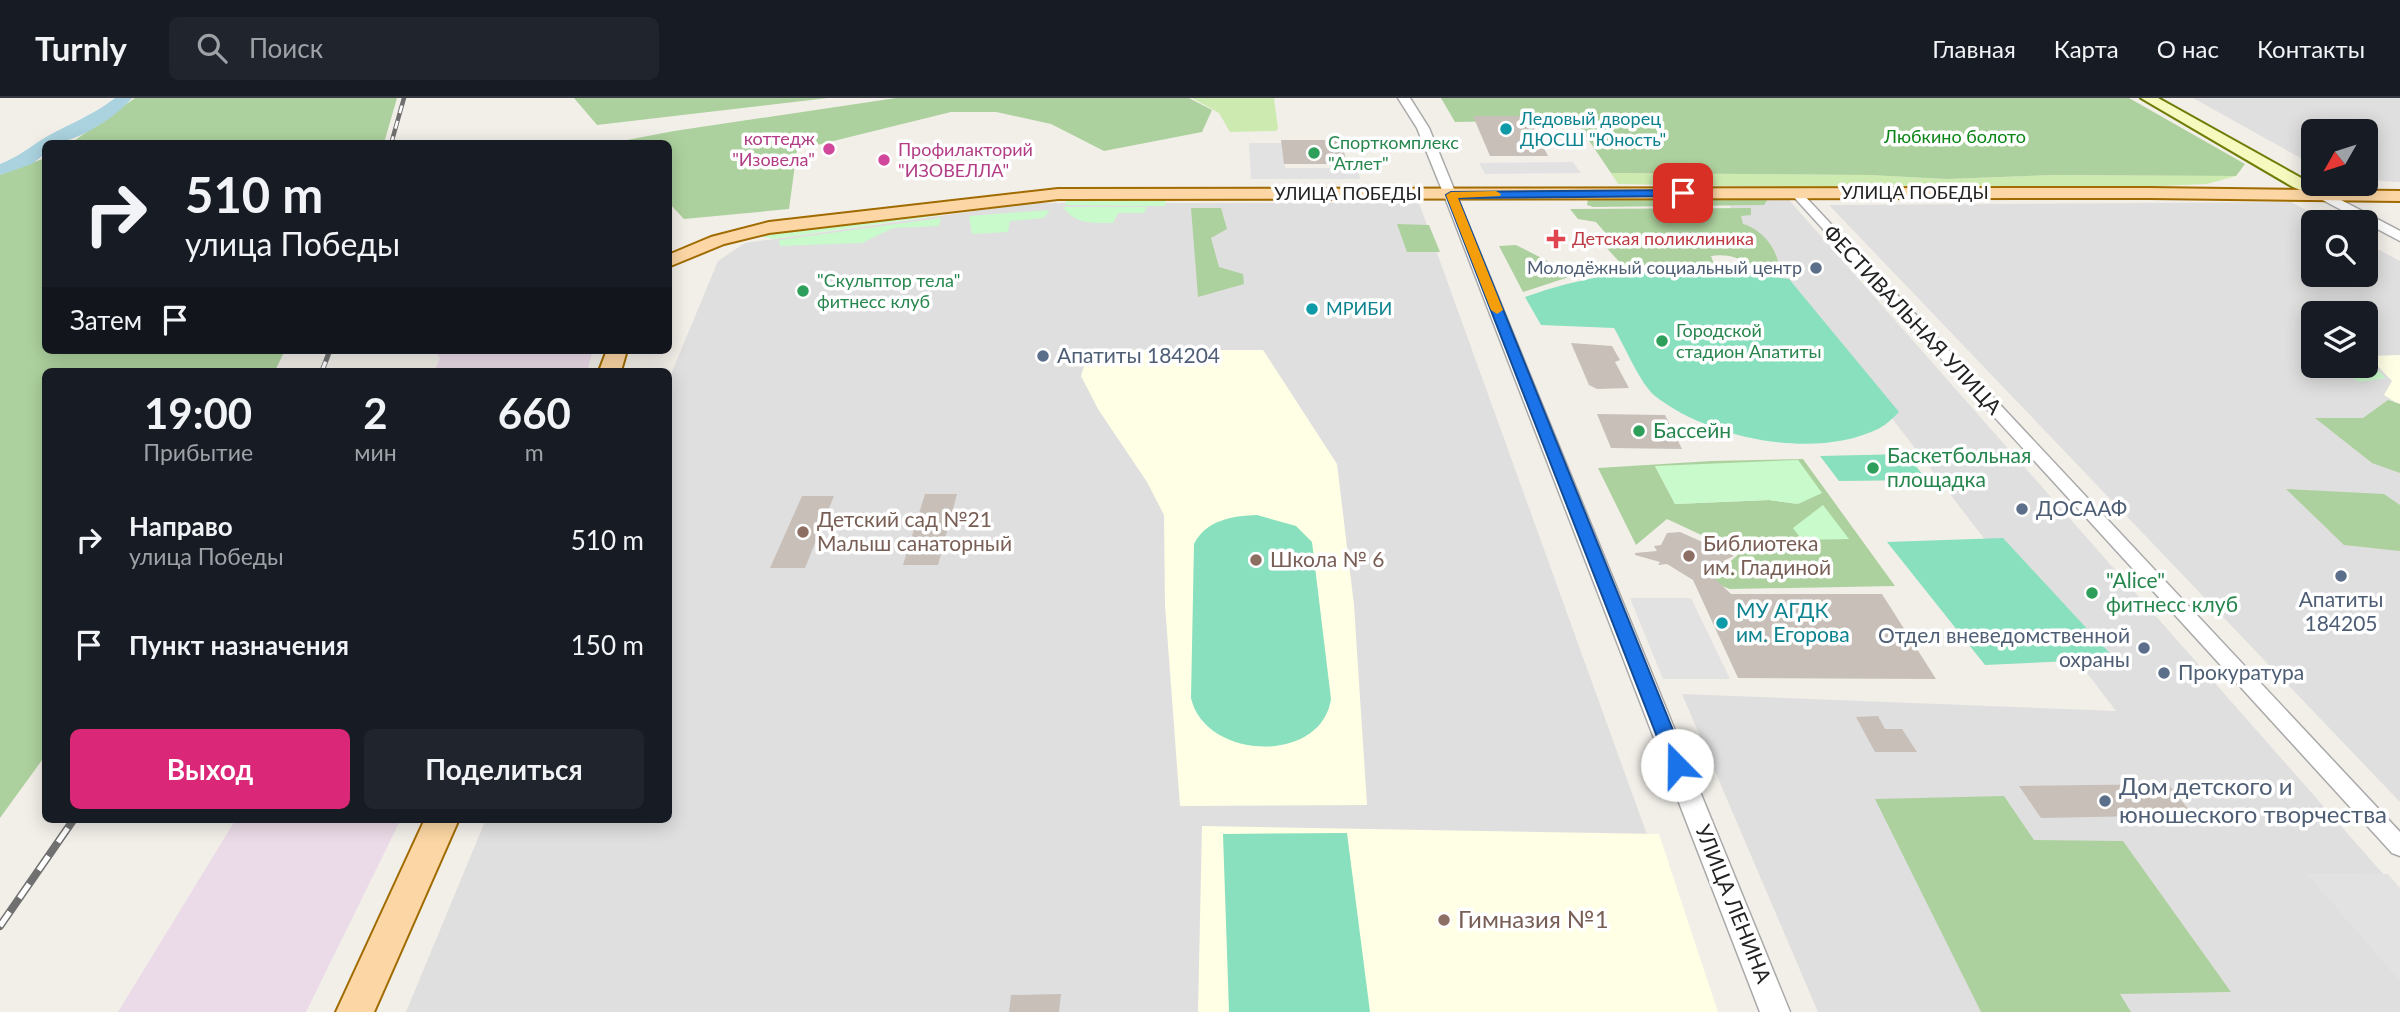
<!DOCTYPE html>
<html lang="ru">
<meta charset="utf-8">
<style>
:root{--surface:#171b24;--page:#20242c;--text:#f1f3f6;--muted:#9ea1a6;--line:#363941;--accent:#db2777}
body{margin:0;font-family:Lato,sans-serif;background:var(--page);color:var(--text);height:100vh;display:flex;flex-direction:column;font-size:26px;white-space:nowrap}
*{box-sizing:border-box;margin:0}
p{font-size:23px;color:var(--muted)}
.icon{flex:none;width:38px;height:38px;fill:none;stroke:currentColor;stroke-width:2;stroke-linecap:round;stroke-linejoin:round}
.map{position:relative;flex:1;overflow:hidden}
.details{position:absolute;left:42px;top:270px;width:630px;height:455px;display:flex;flex-direction:column;background:var(--surface);border-radius:10px;box-shadow:0 4px 18px #0003}
.details>*{flex:none}
.hud{position:absolute;left:42px;top:42px;width:630px;height:214px;border-radius:10px;box-shadow:0 4px 18px #0003;background:#171b24;color:var(--text);overflow:hidden}
.needle{width:46px;rotate:231deg}
.tools{position:absolute;left:2301px;top:21px;display:grid;gap:14px}
.tools a{display:grid;place-items:center;width:77px;height:77px;border-radius:10px;background:var(--surface);box-shadow:0 4px 18px #0003;font-size:35px}
.pin{position:absolute;display:grid;place-items:center;width:60px;height:60px;color:#fff;margin:-30px;border-radius:14px;box-shadow:0 4px 10px #0006}
.me{position:absolute;width:77px;margin:-38px;rotate:338deg;stroke-linejoin:round;filter:drop-shadow(0 0 5px #0008)}
.turn{display:flex;align-items:center;gap:24px;height:147px;padding:0 28px;font-size:32px}
.turn .icon{width:91px;height:91px;stroke-width:2.5}
.turn b{display:block;font-size:49px;line-height:60px}
.then{display:flex;align-items:center;height:66px;padding:0 28px;background:#0003;gap:14px;font-size:26px}
.eta{display:flex;justify-content:space-evenly;align-items:center;height:119px;text-align:center}
.eta b{font-size:42px;font-weight:700;line-height:49px}
.primary-button{display:flex;gap:14px;margin-top:auto;padding:14px 28px}
.primary-button a{flex:1;height:80px;border-radius:10px;background:var(--accent);color:#fff;font-size:28px;font-weight:700;line-height:80px;text-align:center}
.primary-button a+a{background:var(--page);color:var(--text)}
ul{padding:0;list-style:none}
li{display:flex;align-items:center;gap:21px;height:105px;padding:0 28px}
li div{flex:1}
li b{display:block;font-size:26px}
li em{font-style:normal}
header{display:flex;align-items:center;gap:42px;box-sizing:border-box;height:98px;padding:0 35px;background:var(--surface);border-bottom:2px solid var(--line)}
header strong{font-size:33px}
nav{display:flex;gap:38px;margin-inline-start:auto;font-size:24px}
.search{width:490px;height:63px;background:var(--page);display:flex;align-items:center;gap:18px;box-sizing:border-box;padding:0 24px;border-radius:10px;color:var(--muted);font-size:26px}
.map>svg:first-child{display:block}
</style>
<header>
<strong>Turnly</strong>
<div class="search"><svg class="icon" aria-label="search" viewBox="0 0 24 24"><circle cx="10" cy="10" r="6"/><path d="M15 15l6 6"/></svg>Поиск</div>
<nav><a>Главная</a><a>Карта</a><a>О нас</a><a>Контакты</a></nav>
</header>
<div class="map">
<svg width="2400" height="914" viewBox="0 0 2400 914">
<rect width="100%" height="100%" fill="#f2efe9"/>
<path fill="#e0dfdf" fill-rule="evenodd" d="M2193 0H2400V84L2366 82V33H2314L2313 67Z
M1725 102H1789L2400 795V914H1818L1682 596 2116 613Z
M2291 104 2328 124H2314V177H2366V145L2400 163V704L1829 107ZM2314 215H2366V268H2314Z
M1032 105H1419L1711 914H406L486 721H668L669 281 718 163 745 145Z"/>
<path fill="#ebdbe8" d="M433 252H593L587 273H434L440 260Z
M236 721H401L306 914H118Z"/>
<path fill="#ffffe5" d="M1083 252H1263L1337 366 1354 507 1367 707 1180 708 1165 507 1164 417 1147 384 1098 311 1081 278 1085 265Z
M2400 257V307L2384 297 2392 283 2368 258Z
M1202 728 1659 736 1718 914H1198Z"/>
<path fill="#cdebb0" d="M1192 0H1274L1278 30 1276 33 1230 34 1219 15Z
M1611 75 1869 77 1947 81 2055 77 2236 78 2207 86 2073 92 2029 89 1919 90 1872 85 1830 90 1618 86Z"/>
<path fill="#add19e" fill-rule="evenodd" d="M135 0H397L384 45H71Z
M574 0H828L597 27Z
M896 0H1189L1212 12 1202 34 1104 53 1051 26 996 14H951L797 52 789 111 684 121 669 105 668 46 611 45 674 33Z
M1441 0H2129L2245 66 2236 78 2055 77 1947 81 1869 77 1611 75 1575 22 1455 24Z
M45 60 46 252H285L275 273H46L45 658 0 720V77Z
M1588 101H1768L1764 107 1593 109 1587 107Z
M1191 110H1221L1227 131 1211 140 1219 169 1243 176 1244 186 1198 199Z
M1751 110V117L1741 118 1743 126C1759 130 1776 148 1778 165L1768 168 1770 173C1744 168 1739 154 1711 158L1714 166 1674 165 1624 169 1604 147 1609 139 1596 124 1578 121 1570 111Z
M1397 126 1429 127 1440 154H1407Z
M1516 147 1575 177 1523 194 1499 148Z
M2388 302 2400 306V375L2372 365 2315 320H2363Z
M1803 361 1895 488 1730 491 1708 483 1740 455 1667 421 1636 447 1598 370 1711 363ZM1655 368 1798 406 1769 402 1675 406Z
M2286 391 2384 396 2400 407V453L2344 447Z
M2004 698 2034 742 2123 743 2231 894 2120 896 2131 914H1981L1875 701Z"/>
<path fill="#c8facc" d="M1067 98H1166L1165 108 1065 107Z
M1063 109H1147L1144 115H1118L1113 125C1093 125 1076 127 1063 109Z
M1050 112 1044 120 1010 123 1008 134 972 136 969 118Z
M942 113 941 117 773 141 760 138Z
M941 120 939 128 893 130 862 145 780 148 779 142Z
M2366 261 2386 280 2359 284 2336 268H2366Z
M1798 362 1822 395 1798 406 1769 402 1675 406 1655 368Z
M1823 407 1849 441 1802 442 1793 430Z"/>
<path fill="#88e0be" d="M1689 168 1789 181 1899 314C1893 320 1886 327 1878 331 1814 362 1710 341 1655 298 1641 287 1624 247 1614 230L1541 227 1525 199C1578 180 1633 171 1689 168Z
M1906 356 1927 382 1839 383 1820 358Z
M1257 417 1296 428 1312 444 1331 601C1321 667 1205 662 1191 600L1194 446C1206 422 1232 418 1257 417Z
M2003 440 2115 561 1985 567 1887 444Z
M1347 735 1370 914H1229L1223 736Z"/>
<path fill="#e2e2e2" d="M1249 45H1282L1285 70H1358L1360 81H1251Z
M1573 64 1581 75 1485 76 1479 65Z
M1630 500H1691L1730 581H1663Z
M2306 775 2388 776 2400 790V883Z"/>
<g fill="none" stroke-linecap="round" stroke-linejoin="round">
<path fill="#aad3df" fill-rule="evenodd" d="M115 0H132C113 22 74 46 46 46V55L32 66 0 77V66C15 60 25 53 38 44 63 28 91 19 115 0Z"/>
</g>
<path fill="#c7bfb8" d="M1473 18H1527L1548 58H1490Z
M1281 42H1341L1347 66H1284Z
M1571 245 1612 248 1620 262 1615 264 1629 290 1597 291 1589 287Z
M1597 316 1665 317 1682 351 1611 350Z
M925 396H957L938 467H903Z
M802 398H834L805 470H770Z
M1680 434 1734 458 1723 463 1726 464 1707 470 1715 473 1709 475 1731 496H1882L1936 581 1738 580 1693 482 1667 466 1658 467 1660 464 1635 457V455L1657 453 1654 448 1661 447 1667 435Z
M1878 618 1885 631H1902L1917 654H1875L1856 619Z
M2168 686 2193 717 2041 720 2019 688Z
M1061 896 1059 914H1009L1011 897Z"/>
<g fill="none" stroke-linecap="round" stroke-linejoin="round">
<g stroke="#a9a9a9" stroke-width="3">
<path id="minor" d="M1792 93H1800L2400 734V758L2392 755 1792 97Z"/>
</g>
<g stroke="#a9a9a9" stroke-width="3">
<path id="tertiary" d="M1398 0H1410L1429 30 1790 914H1760L1444 97 1417 30Z
M2322 92 2400 133V143L2317 99 2315 96Z"/>
</g>
<g stroke="#707d05" stroke-width="4">
<path id="secondary" d="M2141 0H2158L2330 96 2322 101 2293 89Z"/>
</g>
<g stroke="#a06b00" stroke-width="4">
<path id="primary" d="M2150 90 2400 93V103L2150 100 1058 101 769 135 724 146 668 169V157L711 139 769 124 1058 91Z
M607 252H627L621 273H599Z
M425 721H459L374 914H336Z"/>
</g>
<use href="#minor" fill="#fff" fill-rule="evenodd"/>
<use href="#tertiary" fill="#fff" fill-rule="evenodd"/>
<use href="#secondary" fill="#f7fabf" fill-rule="evenodd"/>
<use href="#primary" fill="#fcd6a4" fill-rule="evenodd"/>
<g stroke="#707070" stroke-width="4.5">
<path id="rail-far2" d="M391 46 404 0"/>
</g>
<g stroke="#707070" stroke-width="5">
<path id="rail-far1" d="M322 273 330 252"/>
</g>
<g stroke="#707070" stroke-width="8">
<path id="rail" d="M0 828 74 721"/>
</g>
<use href="#rail-far2" stroke="#fff" stroke-width="2.5" stroke-dasharray="8" stroke-linecap="butt"/>
<use href="#rail-far1" stroke="#fff" stroke-width="3.5" stroke-dasharray="10" stroke-linecap="butt"/>
<use href="#rail" stroke="#fff" stroke-width="5" stroke-dasharray="17" stroke-linecap="butt"/>
</g>
<path fill="#1a73e8" stroke="#114b97" stroke-width="2" d="M1683 92 1687 93V98L1458 100 1687 667 1677 674 1668 667 1446 97 1451 94Z"/>
<path fill="#f59e0b" d="M1496 93 1501 96 1500 98 1458 100 1503 212 1497 216 1491 212 1446 97 1451 94Z"/>
<g fill="#0f9aa8" stroke="#fff" stroke-width="2.5">
<circle cx="1506" cy="31" r="7"/>
<circle cx="1312" cy="211" r="7"/>
<circle cx="1722" cy="525" r="7"/>
</g>
<g fill="#d1479c" stroke="#fff" stroke-width="2.5">
<circle cx="829" cy="51" r="7"/>
<circle cx="884" cy="62" r="7"/>
</g>
<g fill="#2e9e5b" stroke="#fff" stroke-width="2.5">
<circle cx="1314" cy="55" r="7"/>
<circle cx="803" cy="193" r="7"/>
<circle cx="1662" cy="243" r="7"/>
<circle cx="1639" cy="333" r="7"/>
<circle cx="1873" cy="370" r="7"/>
<circle cx="2092" cy="495" r="7"/>
</g>
<path fill="#e0444e" stroke="#fff" stroke-width="2.5" d="M1552.5 130.5h7v7h7v7h-7v7h-7v-7h-7v-7h7z"/>
<g fill="#5c6f8a" stroke="#fff" stroke-width="2.5">
<circle cx="1816" cy="170" r="7"/>
<circle cx="1043" cy="258" r="7"/>
<circle cx="2022" cy="411" r="7"/>
<circle cx="2341" cy="478" r="7"/>
<circle cx="2144" cy="550" r="7"/>
<circle cx="2164" cy="575" r="7"/>
<circle cx="2105" cy="703" r="7"/>
</g>
<g fill="#8d6e63" stroke="#fff" stroke-width="2.5">
<circle cx="803" cy="434" r="7"/>
<circle cx="1689" cy="458" r="7"/>
<circle cx="1256" cy="462" r="7"/>
<circle cx="1444" cy="822" r="7"/>
</g>
<g text-anchor="middle" stroke-width="7" stroke-linejoin="round" paint-order="stroke">
<g font-size="18" fill="#0d838f" stroke="#fff" text-anchor="start">
<text x="1520" y="27">Ледовый дворец<tspan x="1520" dy="21">ДЮСШ "Юность"</tspan></text>
<text x="1326" y="217">МРИБИ</text>
</g>
<g font-size="18" fill="#0c8416" stroke="#fff">
<text x="1955" y="45">Любкино болото</text>
</g>
<g font-size="18" fill="#b23c85" stroke="#fff" text-anchor="end">
<text x="815" y="47">коттедж<tspan x="815" dy="21">"Изовела"</tspan></text>
<text x="898" y="58" text-anchor="start">Профилакторий<tspan x="898" dy="21">"ИЗОВЕЛЛА"</tspan></text>
</g>
<g font-size="18" fill="#27864d" stroke="#fff" text-anchor="start">
<text x="1328" y="51">Спорткомплекс<tspan x="1328" dy="21">"Атлет"</tspan></text>
<text x="817" y="189">"Скульптор тела"<tspan x="817" dy="21">фитнесс клуб</tspan></text>
<text x="1676" y="239">Городской<tspan x="1676" dy="21">стадион Апатиты</tspan></text>
</g>
<g font-size="18" fill="#222" stroke="#fff">
<text x="1915" y="101">УЛИЦА ПОБЕДЫ</text>
<text x="1348" y="102">УЛИЦА ПОБЕДЫ</text>
</g>
<g font-size="18" fill="#be3a42" stroke="#fff" text-anchor="start">
<text x="1572" y="147">Детская поликлиника</text>
</g>
<g font-size="18" fill="#4e5e75" stroke="#fff" text-anchor="end">
<text x="1802" y="176">Молодёжный социальный центр</text>
</g>
<g font-size="21" fill="#222" stroke="#fff">
<text transform="translate(1912 222) rotate(47)" y="7">ФЕСТИВАЛЬНАЯ УЛИЦА</text>
<text transform="translate(1733 806) rotate(68)" y="7">УЛИЦА ЛЕНИНА</text>
</g>
<g font-size="21" fill="#4e5e75" stroke="#fff" text-anchor="start">
<text x="1057" y="265">Апатиты 184204</text>
<text x="2036" y="418">ДОСААФ</text>
<text x="2341" y="509" text-anchor="middle">Апатиты<tspan x="2341" dy="24">184205</tspan></text>
<text x="2130" y="545" text-anchor="end">Отдел вневедомственной<tspan x="2130" dy="24">охраны</tspan></text>
<text x="2178" y="582">Прокуратура</text>
</g>
<g font-size="21" fill="#27864d" stroke="#fff" text-anchor="start">
<text x="1653" y="340">Бассейн</text>
<text x="1887" y="365">Баскетбольная<tspan x="1887" dy="24">площадка</tspan></text>
<text x="2106" y="490">"Alice"<tspan x="2106" dy="24">фитнесс клуб</tspan></text>
</g>
<g font-size="21" fill="#785e54" stroke="#fff" text-anchor="start">
<text x="817" y="429">Детский сад №21<tspan x="817" dy="24">Малыш санаторный</tspan></text>
<text x="1703" y="453">Библиотека<tspan x="1703" dy="24">им. Гладиной</tspan></text>
<text x="1270" y="469">Школа № 6</text>
</g>
<g font-size="21" fill="#0d838f" stroke="#fff" text-anchor="start">
<text x="1736" y="520">МУ АГДК<tspan x="1736" dy="24">им. Егорова</tspan></text>
</g>
<g font-size="24" fill="#4e5e75" stroke="#fff" text-anchor="start">
<text x="2119" y="697">Дом детского и<tspan x="2119" dy="28">юношеского творчества</tspan></text>
</g>
<g font-size="24" fill="#785e54" stroke="#fff" text-anchor="start">
<text x="1458" y="830">Гимназия №1</text>
</g>
</g>
</svg>
<div class="tools">
<a><svg class="needle" viewBox="-14 -14 28 28"><path d="M0-13l5 13h-10z" fill="#e53935"/><path d="M0 13l5-13h-10z" fill="#9ea1a6"/></svg></a>
<a><svg class="icon" aria-label="search" viewBox="0 0 24 24"><circle cx="10" cy="10" r="6"/><path d="M15 15l6 6"/></svg></a>
<a><svg class="icon" aria-label="layers" viewBox="0 0 24 24"><path d="M12 4l9 5-9 5-9-5zM3 14l9 5 9-5"/></svg></a>
</div>
<div class="pin" style="left:1683px;top:95px;background:#d93025"><svg class="icon" aria-label="arrive" viewBox="0 0 24 24"><path d="M6 21V4h12l-3 4 3 4H6"/></svg></div>
<svg class="me" style="left:1677px;top:667px" viewBox="-20 -20 40 40"><circle r="19" fill="#fff"/><path d="M0-13L10 11 0 6-10 11z" fill="#1a73e8"/></svg>
<div class="hud">
<div class="turn"><svg class="icon" aria-label="right" viewBox="0 0 24 24"><path d="M7 20v-9h11M14 6l5 5-5 5"/></svg><div><b>510 m</b>улица Победы</div></div>
<div class="then">Затем<svg class="icon" aria-label="arrive" viewBox="0 0 24 24"><path d="M6 21V4h12l-3 4 3 4H6"/></svg></div>
</div>
<section class="details">
<div class="eta">
<div><b>19:00</b><p>Прибытие</p></div>
<div><b>2</b><p>мин</p></div>
<div><b>660</b><p>m</p></div>
</div>
<ul>
<li><svg class="icon" aria-label="right" viewBox="0 0 24 24"><path d="M7 20v-9h11M14 6l5 5-5 5"/></svg><div><b>Направо</b><p>улица Победы</p></div><em>510 m</em></li>
<li><svg class="icon" aria-label="arrive" viewBox="0 0 24 24"><path d="M6 21V4h12l-3 4 3 4H6"/></svg><div><b>Пункт назначения</b></div><em>150 m</em></li>
</ul>
<div class="primary-button"><a>Выход</a><a>Поделиться</a></div>
</section>
</div>
